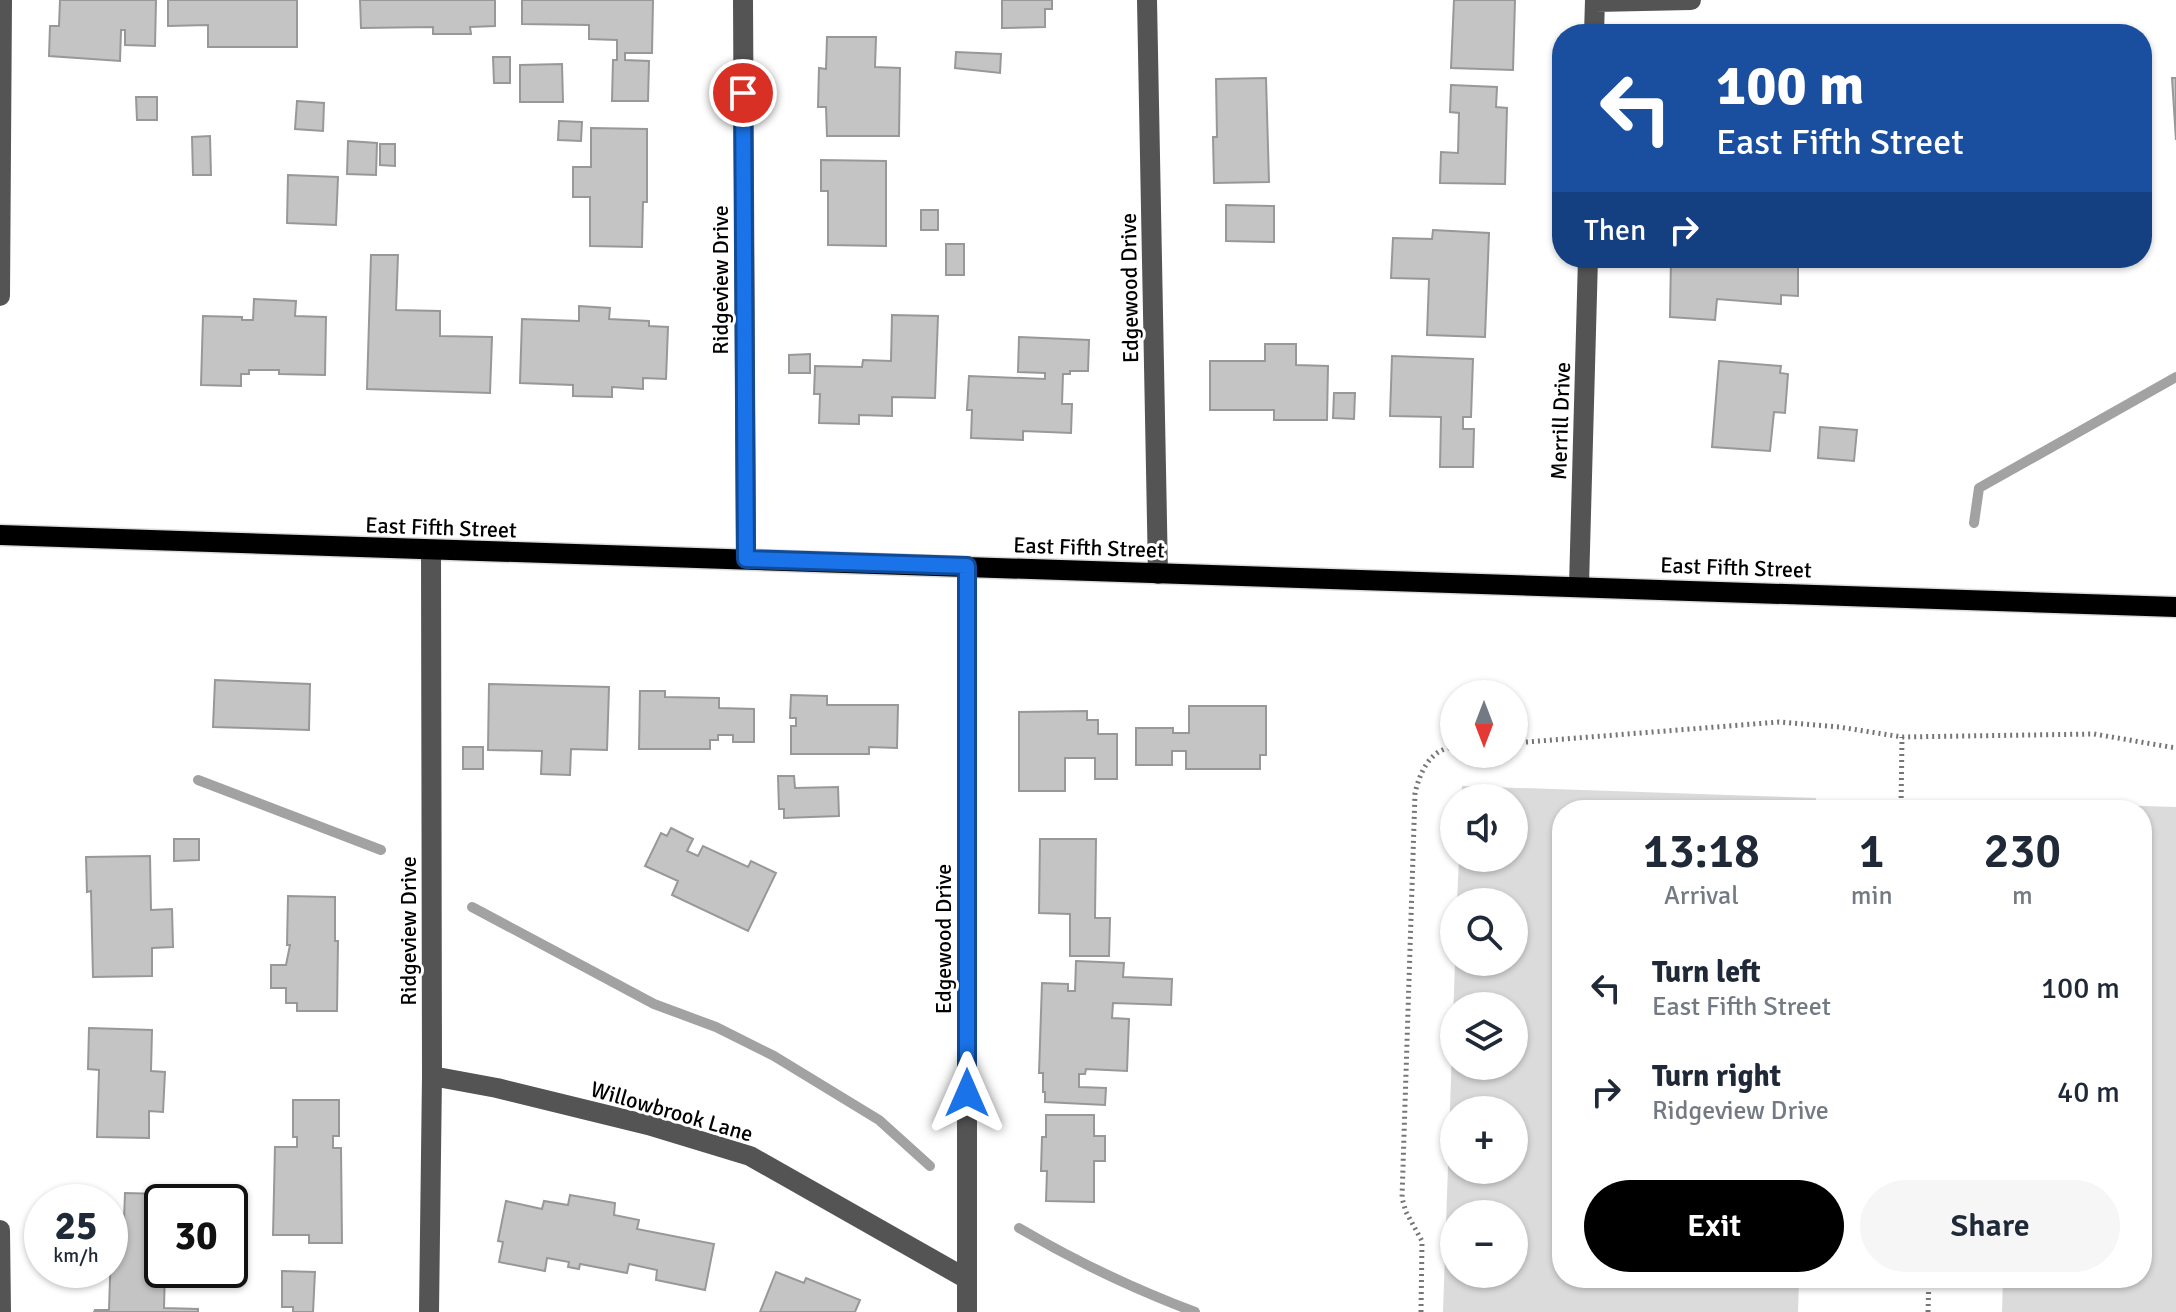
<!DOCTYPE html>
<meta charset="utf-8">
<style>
:root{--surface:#fff;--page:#f6f6f7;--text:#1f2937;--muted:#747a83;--accent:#000}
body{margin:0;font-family:Signika,sans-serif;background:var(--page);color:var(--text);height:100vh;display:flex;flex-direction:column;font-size:30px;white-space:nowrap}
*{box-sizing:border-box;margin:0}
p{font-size:26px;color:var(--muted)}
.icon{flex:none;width:44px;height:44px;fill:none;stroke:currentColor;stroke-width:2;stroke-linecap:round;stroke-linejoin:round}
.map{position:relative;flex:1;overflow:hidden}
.side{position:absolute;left:1552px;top:800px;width:600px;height:488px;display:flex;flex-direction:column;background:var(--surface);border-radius:32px;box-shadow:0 2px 6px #0004}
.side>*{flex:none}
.top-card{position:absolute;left:1552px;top:24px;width:600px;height:244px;border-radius:32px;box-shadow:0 2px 6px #0004;background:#1a4fa0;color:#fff;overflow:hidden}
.needle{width:52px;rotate:180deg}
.tools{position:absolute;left:1440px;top:680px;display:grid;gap:16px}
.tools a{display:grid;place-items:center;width:88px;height:88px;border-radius:50%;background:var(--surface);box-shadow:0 2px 6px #0004;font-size:40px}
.speed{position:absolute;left:24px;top:1184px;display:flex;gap:16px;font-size:40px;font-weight:700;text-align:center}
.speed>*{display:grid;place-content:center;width:104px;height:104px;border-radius:50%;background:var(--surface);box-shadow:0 2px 6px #0004;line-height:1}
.speed small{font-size:20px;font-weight:400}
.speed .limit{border:4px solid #111;border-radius:12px;background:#fff;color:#111}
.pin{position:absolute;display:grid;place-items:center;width:68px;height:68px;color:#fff;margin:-34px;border:4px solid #fff;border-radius:50%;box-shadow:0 2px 8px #0007}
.me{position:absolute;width:88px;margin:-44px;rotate:0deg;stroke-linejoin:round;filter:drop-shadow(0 0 6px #0008)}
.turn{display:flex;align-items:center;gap:28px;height:168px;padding:0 32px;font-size:36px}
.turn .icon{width:104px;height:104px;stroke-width:2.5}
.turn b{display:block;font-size:56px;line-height:68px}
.then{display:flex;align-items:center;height:76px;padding:0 32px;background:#0003;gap:16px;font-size:30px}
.eta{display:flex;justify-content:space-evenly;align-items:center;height:136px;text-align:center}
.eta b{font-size:48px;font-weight:600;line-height:56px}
.cta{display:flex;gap:16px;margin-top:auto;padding:16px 32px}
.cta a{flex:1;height:92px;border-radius:48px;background:var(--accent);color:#fff;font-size:32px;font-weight:600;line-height:92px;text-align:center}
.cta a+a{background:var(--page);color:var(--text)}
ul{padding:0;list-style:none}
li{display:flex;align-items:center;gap:24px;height:104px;padding:0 32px}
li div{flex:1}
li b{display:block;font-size:30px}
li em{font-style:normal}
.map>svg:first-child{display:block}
</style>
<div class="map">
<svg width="2176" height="1312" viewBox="0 0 2176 1312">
<rect width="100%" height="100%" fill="#fff"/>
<path fill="#dbdbdb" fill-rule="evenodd" d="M1462 786 1816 798V810H1562V1278H1799L1798 1312H1443L1455 962H1514V902H1457L1459 858H1514V798H1461ZM1454 1006H1514V1066H1454ZM1454 1110H1514V1170H1454ZM1454 1214H1514V1274H1454Z
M2019 802 2176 807V1312H2002L2003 1278H2142V810H2019Z"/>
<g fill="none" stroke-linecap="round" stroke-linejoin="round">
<path stroke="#a2a2a2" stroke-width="10" d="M1974 523 1979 488 2176 377
M198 780 381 850
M472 907 654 1004 716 1027 774 1056 879 1120 930 1166
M1019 1228C1075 1261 1134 1289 1195 1312"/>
</g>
<path fill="#c4c4c4" stroke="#989898" stroke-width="2" d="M60 0H156L155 46 125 45V30H121L120 61 49 56 50 26H59Z
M168 0H297V47H208V25L168 26Z
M360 0H495V26L470 27 471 34H433V27L361 28Z
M522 0H653L652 53H625V60L649 61 648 101H612L613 60H617V40L589 39V25L522 24Z
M1002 0H1052V9H1045V27L1002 28Z
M1454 0H1515L1513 70 1451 68Z
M827 37H876L875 67 900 68 899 136H827L826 107H818L819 68 826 69Z
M956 52 1001 54 1000 73 955 68Z
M493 57H510V83H494Z
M562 64 563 102H520V65Z
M1266 78 1269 182 1214 183 1213 137H1217L1216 79Z
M2172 78H2176V140Z
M1451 85 1497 87 1496 107 1507 108 1505 184 1440 183 1441 152 1458 153 1459 113 1450 112Z
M136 97H157V120H137Z
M297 101 324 103 323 131 295 129Z
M559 121 582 122 581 141 558 140Z
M591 128 647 129V202H643L642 247 590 246V197H573V167H591Z
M210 136 211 175H193L192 137Z
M348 141 377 143 376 175 347 174Z
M380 144H395V166L380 165Z
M821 160 886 161V246L828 245V191H821Z
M288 175 338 177 336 225 287 223Z
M1226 205 1274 206V242L1226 241Z
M921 210H938V230H921Z
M1433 230 1489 233 1485 337 1427 335 1429 279 1391 278 1393 238 1432 239Z
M946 244H964V275H946Z
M371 255H398L396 310 440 311V336L492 337 490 393 367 389Z
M1671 258H1798V296L1781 295V304L1717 299 1715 320 1670 317Z
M254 299 296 301 295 316 326 317 325 375 279 374V370H249V374H241V386L201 385 203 316 242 317V320H253Z
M579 306 610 308 609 319 649 321V326L668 327 666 379 643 378V389L612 387V397L573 396V385L520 383 522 319 579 321Z
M892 315 938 316 935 398 892 397V416L859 415V424L819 423 820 394H814L815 366 862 367 863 360 891 361Z
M1019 337 1089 340 1088 371H1070V374H1063L1062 404H1072L1071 433 1023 431V440L971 438 972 410H967L969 376 1045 379V373L1018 372Z
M1265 344H1296V365L1328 366 1327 420H1274V410H1210V361H1265Z
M810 354V373H789V355Z
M1392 356 1473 359 1471 417H1463V429H1474L1473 467H1440L1441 417 1390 416Z
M1719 361 1781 366 1780 373 1788 374 1785 413 1774 412 1770 451 1712 447Z
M1334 393H1355L1354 419 1333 418Z
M1820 427 1857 430 1854 461 1818 458Z
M215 680 310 684 309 730 213 727Z
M489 684 609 687 607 750 571 749 570 775 541 774 542 751 488 750Z
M640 691H665V697L719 698V708L754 709V742H733V735H718V740H710V749H639Z
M791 695 827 696V705H898L897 748 869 747V754H791V726H796V718H790Z
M1189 706H1266V755H1260V769H1186V751H1172V765H1136V728H1173V733H1189Z
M1087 711V720H1098V734H1117V779H1095V758H1065V791H1019V712Z
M463 747H483V769H463Z
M778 776H794L795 788 838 787 839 816 784 818V809H779Z
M671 828 693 839 687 851 698 856 703 846 748 867 751 861 776 873 748 931 672 895 678 881 645 866 661 833 667 836Z
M174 839H199V860L174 861Z
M1040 839H1096L1095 918H1110L1109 956H1070V914L1039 913Z
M150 856 151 910 172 909 173 947 152 948V976L93 977 91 891 87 892 86 857Z
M288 896 335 897V941H338L337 1011H297V1003H286V988H271V965H286L290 945H287Z
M1076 961 1124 963 1123 977 1172 979 1171 1005 1113 1003 1112 1018 1129 1019 1127 1071 1086 1069 1085 1074H1079V1087L1106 1088 1105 1105 1045 1102V1092H1043V1073H1039L1042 983 1068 984V991H1075Z
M89 1028 152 1030 151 1071 165 1072 163 1112 149 1111V1138L97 1137 99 1070 88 1069Z
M293 1100H339V1136H333V1148H341L342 1243H309V1235H273L275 1147H297V1137H293Z
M1046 1115H1094V1136H1105V1161H1094V1202L1046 1201 1047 1171H1041L1042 1137H1046Z
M125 1193 197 1195 196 1202H162V1270H165L164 1308 198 1309V1312H94L95 1310H109L111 1247 123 1248Z
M570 1195 615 1203 614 1215 639 1220 637 1229 714 1244 705 1290 656 1280 657 1270 629 1264 627 1273 580 1264 579 1269 568 1267 569 1262 547 1258 545 1271 499 1262 503 1242 498 1241 506 1201 542 1209 544 1201 568 1205Z
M282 1271 315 1272 313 1312H293V1307H282Z
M776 1272 804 1283 806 1278 860 1300 855 1312H760Z"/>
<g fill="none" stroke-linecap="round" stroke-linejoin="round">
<g stroke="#dbdbdb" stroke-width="23">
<path id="major" d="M0 535 2176 607"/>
</g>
<path stroke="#767676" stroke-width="5" stroke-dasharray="2 4" stroke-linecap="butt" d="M1514 743 1779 722 1839 727 1902 737 2094 734 2176 748
M1901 810 1902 737
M1421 1312 1422 1241 1406 1212 1402 1198 1415 793C1420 772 1430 749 1454 747
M1928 1312 1929 1278"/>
<path stroke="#545454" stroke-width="20" d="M743 0 746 559
M1147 0 1158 574
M1595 2 1691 0
M1594 34 1595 0
M0 296 2 0
M1579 586 1588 258
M432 1076 497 1088 648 1125 750 1156 967 1279
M0 1230 1 1312
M429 1312 432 1076 431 551
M967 1312V566"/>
<use href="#major" stroke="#000" stroke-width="20"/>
</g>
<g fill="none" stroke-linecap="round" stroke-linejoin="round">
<g stroke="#114b97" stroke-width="20">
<path id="route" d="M743 93 746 559 967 566V1093"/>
</g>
<use href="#route" stroke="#1a73e8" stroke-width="14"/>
</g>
<g text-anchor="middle" stroke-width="6" stroke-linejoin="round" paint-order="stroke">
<g font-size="22" fill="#000" stroke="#fff">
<text transform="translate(720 280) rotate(-90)" y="8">Ridgeview Drive</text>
<text transform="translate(1129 288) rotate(-91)" y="8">Edgewood Drive</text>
<text transform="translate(1560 421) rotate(-88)" y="8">Merrill Drive</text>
<text transform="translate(441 527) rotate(2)" y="8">East Fifth Street</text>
<text transform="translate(1089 547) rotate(2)" y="8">East Fifth Street</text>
<text transform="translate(1736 567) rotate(2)" y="8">East Fifth Street</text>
<text transform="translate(408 931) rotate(-90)" y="8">Ridgeview Drive</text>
<text transform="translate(943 939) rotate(-90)" y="8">Edgewood Drive</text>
<text transform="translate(672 1111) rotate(16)" y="8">Willowbrook Lane</text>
</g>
</g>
</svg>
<div class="tools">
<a><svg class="needle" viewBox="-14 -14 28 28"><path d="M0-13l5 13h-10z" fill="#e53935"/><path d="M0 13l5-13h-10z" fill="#747a83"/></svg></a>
<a><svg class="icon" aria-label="sound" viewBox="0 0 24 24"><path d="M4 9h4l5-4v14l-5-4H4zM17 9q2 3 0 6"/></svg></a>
<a><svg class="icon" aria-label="search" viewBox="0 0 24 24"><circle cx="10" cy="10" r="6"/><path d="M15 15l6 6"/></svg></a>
<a><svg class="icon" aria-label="layers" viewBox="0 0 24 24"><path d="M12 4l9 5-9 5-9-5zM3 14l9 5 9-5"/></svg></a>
<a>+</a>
<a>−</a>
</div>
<div class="speed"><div>25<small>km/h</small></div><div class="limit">30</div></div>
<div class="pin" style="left:743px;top:93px;background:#d93025"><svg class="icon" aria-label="arrive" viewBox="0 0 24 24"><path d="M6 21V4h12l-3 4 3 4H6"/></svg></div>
<svg class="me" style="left:967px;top:1093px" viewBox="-20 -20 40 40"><path d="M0-17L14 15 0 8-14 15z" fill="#1a73e8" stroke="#fff" stroke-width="4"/></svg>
<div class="top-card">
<div class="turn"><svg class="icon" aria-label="left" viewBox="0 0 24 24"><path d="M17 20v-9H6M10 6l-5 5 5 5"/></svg><div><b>100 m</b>East Fifth Street</div></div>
<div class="then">Then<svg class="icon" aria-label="right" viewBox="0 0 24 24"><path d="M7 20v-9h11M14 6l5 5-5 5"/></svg></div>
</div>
<section class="side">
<div class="eta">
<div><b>13:18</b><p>Arrival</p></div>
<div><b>1</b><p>min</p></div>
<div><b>230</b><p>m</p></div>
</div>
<ul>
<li><svg class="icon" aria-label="left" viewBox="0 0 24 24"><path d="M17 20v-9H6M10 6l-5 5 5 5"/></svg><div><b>Turn left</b><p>East Fifth Street</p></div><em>100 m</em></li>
<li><svg class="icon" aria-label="right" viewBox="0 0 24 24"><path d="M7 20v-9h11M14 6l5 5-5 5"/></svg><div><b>Turn right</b><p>Ridgeview Drive</p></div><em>40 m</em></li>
</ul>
<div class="cta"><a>Exit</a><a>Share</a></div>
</section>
</div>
